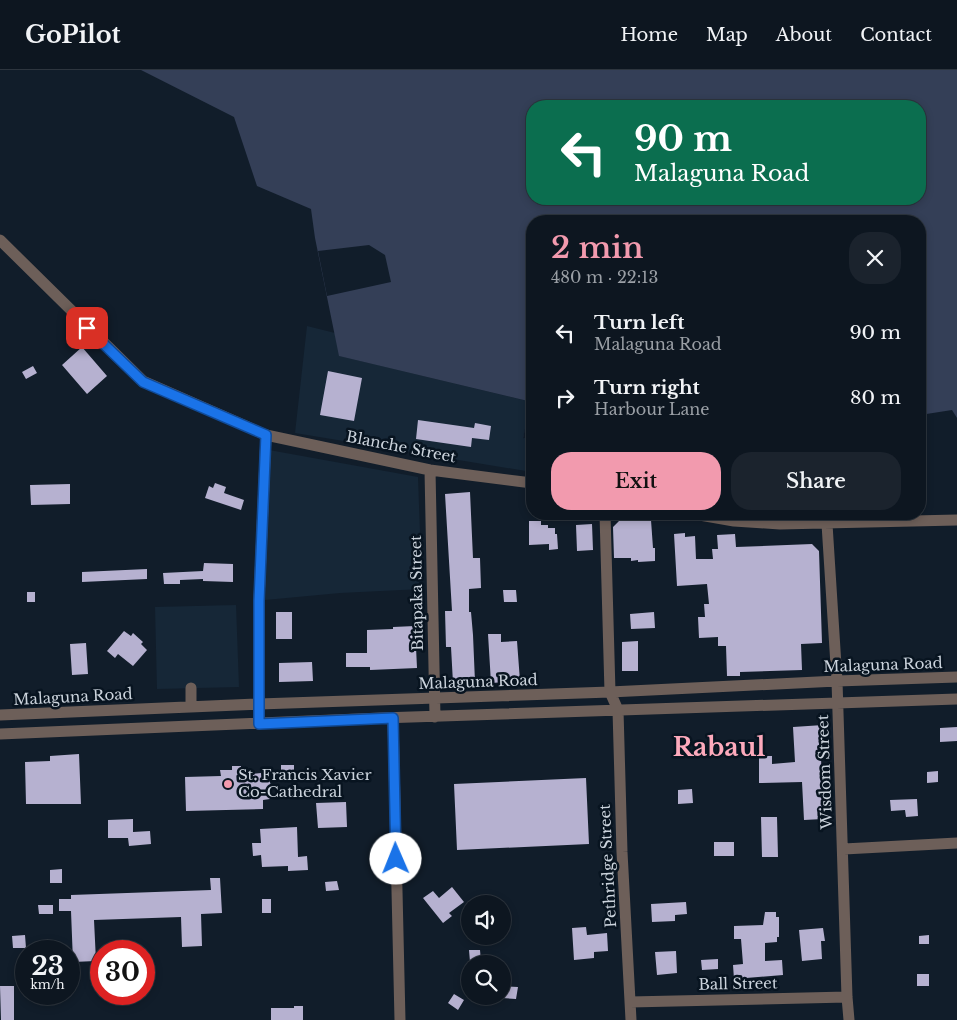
<!DOCTYPE html>
<meta charset="utf-8">
<style>
:root{--surface:#0d1620;--page:#1b232d;--text:#f1f3f6;--muted:#9a9fa5;--line:#2d353e;--accent:#f29aae}
body{margin:0;font-family:"Libre Baskerville",serif;background:var(--page);color:var(--text);height:100vh;display:flex;flex-direction:column;font-size:19px;white-space:nowrap}
*{box-sizing:border-box;margin:0}
p{font-size:16px;color:var(--muted)}
.icon{flex:none;width:28px;height:28px;fill:none;stroke:currentColor;stroke-width:2;stroke-linecap:round;stroke-linejoin:round}
.map{position:relative;flex:1;overflow:hidden}
.details{position:absolute;left:526px;top:145px;width:400px;height:305px;display:flex;flex-direction:column;background:var(--surface);border-radius:20px;box-shadow:0 2px 8px #0003,0 0 0 1px var(--line)}
.details>*{flex:none}
.guide{position:absolute;left:526px;top:30px;width:400px;height:105px;border-radius:20px;box-shadow:0 2px 8px #0003,0 0 0 1px var(--line);background:#0b6e4f;color:#fff;overflow:hidden}
.controls{position:absolute;left:461px;top:825px;display:grid;gap:10px}
.controls a{display:grid;place-items:center;width:50px;height:50px;border-radius:50%;background:var(--surface);box-shadow:0 2px 8px #0003,0 0 0 1px var(--line);font-size:25px}
.speed{position:absolute;left:15px;top:870px;display:flex;gap:10px;font-size:25px;font-weight:700;text-align:center}
.speed>*{display:grid;place-content:center;width:65px;height:65px;border-radius:50%;background:var(--surface);box-shadow:0 2px 8px #0003,0 0 0 1px var(--line);line-height:1}
.speed small{font-size:12px;font-weight:400}
.speed .limit{border:8px solid #d22;background:#fff;color:#111}
.pin{position:absolute;display:grid;place-items:center;width:42px;height:42px;color:#fff;margin:-21px;border-radius:10px;box-shadow:0 2px 8px #0006}
.me{position:absolute;width:55px;margin:-28px;rotate:359deg;stroke-linejoin:round;filter:drop-shadow(0 0 4px #0008)}
.turn{display:flex;align-items:center;gap:18px;height:105px;padding:0 25px;font-size:22px}
.turn .icon{width:65px;height:65px;stroke-width:2.5}
.turn b{display:block;font-size:35px;line-height:42px}
.round{display:grid;place-items:center;flex:none;width:52px;height:52px;border-radius:20px;background:var(--page)}
.overview{display:flex;align-items:center;justify-content:space-between;height:85px;padding:0 25px}
h1{font-size:30px;font-weight:600;line-height:38px;color:var(--accent)}
.cta{display:flex;gap:10px;margin-top:auto;padding:10px 25px}
.cta a{flex:1;height:58px;border-radius:20px;background:var(--accent);color:#111;font-size:20px;font-weight:600;line-height:58px;text-align:center}
.cta a+a{background:var(--page);color:var(--text)}
ul{padding:0;list-style:none}
li{display:flex;align-items:center;gap:15px;height:65px;padding:0 25px}
li div{flex:1}
li b{display:block;font-size:19px}
li em{font-style:normal}
header{display:flex;align-items:center;gap:30px;box-sizing:border-box;height:70px;padding:0 25px;background:var(--surface);border-bottom:1px solid var(--line)}
header strong{font-size:24px}
nav{display:flex;gap:28px;margin-inline-start:auto;font-size:18px}
.map>svg:first-child{display:block}
</style>
<header>
<strong>GoPilot</strong>
<nav><a>Home</a><a>Map</a><a>About</a><a>Contact</a></nav>
</header>
<div class="map">
<svg width="957" height="950" viewBox="0 0 957 950">
<rect width="100%" height="100%" fill="#111d2a"/>
<path fill="#162737" d="M307 256 335 263 340 286 532 332 523 368 532 370V402L295 363Z
M269 380 418 407 422 519 340 523 265 530Z
M236 535 239 617 157 619 155 537Z"/>
<path fill="#343f57" fill-rule="evenodd" d="M141 0H957V348L952 340 920 345V151H532V370L523 368 532 332 339 286 315 168 311 139 257 116 234 47ZM532 36H920V129H532Z"/>
<path fill="#111d2a" d="M369 175 385 185 391 212 327 226 318 181Z
M532 327V370L523 368Z"/>
<path fill="#b6b1d0" d="M82 277 107 306 87 324 62 295Z
M33 296 37 303 26 309 22 302Z
M328 301 362 308 354 351 320 345Z
M418 350 474 358 475 353 491 356 489 370 472 368 471 377 416 369Z
M215 413 226 417 224 423 244 430 241 440 205 428 209 416 213 418Z
M70 414V434L31 435 30 415Z
M470 422 473 488H480L481 518 469 519V542H471L473 565 475 612 453 613 451 577H446L445 541H452L445 424Z
M651 450 653 478H655V491L638 492V490L631 491V488H614L613 457 619 451Z
M529 451H541V455H548V458H555V464H557L558 479 549 480V474L529 475Z
M592 454 593 480 577 481 576 455Z
M685 463V467L695 466 696 489H713L712 479H718L717 465 735 464 736 477 812 474 819 481 822 573 801 574 802 600 740 602V606H727L726 576H718V567L699 568 698 547H705L704 534H709L707 514 677 516 674 464Z
M204 493 233 494V512L203 511V509L180 510V514H164L163 503 203 501Z
M147 499V509L82 512V502Z
M503 520H516L517 532H504Z
M27 522H35V532H27Z
M276 542H292V569H276Z
M654 542 655 558 631 559 630 544Z
M415 556 417 598 370 600V597H346V583H367V560L393 559V557Z
M124 561 131 566 133 563 143 572 141 574 147 580 133 596 118 584 115 588 107 581Z
M488 564H501V572L517 571 520 611 491 613Z
M638 571V601H622V572Z
M86 573 88 604 72 605 70 574Z
M312 592 313 611 279 612V593Z
M823 655 825 687H821L823 749 804 750 802 712 759 713V686H772V694L795 692 793 657Z
M957 657V671L940 672V658Z
M79 684 81 734H26L25 692 50 691V686Z
M281 695H294V709H281Z
M232 696H241V699H251V704L261 703 262 710 269 709 272 719 270 729 263 730V739L186 741 185 707 221 706 220 700H232Z
M938 701V712L927 713V702Z
M586 708 589 774 457 780 454 714Z
M692 719 693 733 678 734V720Z
M917 729 918 746 906 747 905 740 891 741 890 730Z
M346 732 347 757 318 758 316 733Z
M761 747H777L778 787H762Z
M133 749V762L150 761 151 774 129 776 128 768H108V750Z
M297 757 298 787 307 786 308 800 288 801V796L262 797 261 785 253 786 252 773H261L260 759Z
M714 772H734V786H714Z
M62 799V813H50V800Z
M210 808H220L222 843 201 844 202 876 182 877 181 847 94 850 96 891 73 892 71 841H59V829H71V825L211 820Z
M337 811 339 820 326 821 325 812Z
M452 817 464 832 449 843 452 846 443 853 423 828 433 821 439 828Z
M262 829H271V843H262Z
M686 832 687 844 675 845V851L652 852 651 834Z
M38 835H53V844H39Z
M765 842H776V847H779V867H777V872L765 873V891L782 890 783 905 734 909 733 895 743 894 741 869H734V856L763 855Z
M586 857 587 865 607 863 608 881 594 882V888L574 890 572 858Z
M823 858 825 871H821L822 889 802 891 799 860Z
M25 865 26 878H13L12 866Z
M929 865V874H919V866Z
M469 880H480L481 891 470 892Z
M676 881 677 903 657 905 655 882Z
M718 889V899L702 900 701 890Z
M917 904H929V916H917Z
M0 916H14V950H1Z
M502 916 518 917 516 929 502 928Z
M454 924 464 930 458 940 448 933Z
M294 936H303V950H271V938H294Z"/>
<g fill="none" stroke-linecap="round" stroke-linejoin="round">
<path stroke="#6d5f59" stroke-width="11" d="M0 170 143 311 266 365 430 400 532 413
M430 400 435 647
M605 444 610 622 618 640 622 782 631 950
M694 444 734 451 780 454 957 450
M827 454 837 611 847 927 849 950
M191 618V637
M0 645 259 634 610 622 837 611 957 607
M393 648 400 950
M259 654V531L266 365
M0 664 381 648 957 629
M844 779 957 773
M630 932 847 927"/>
</g>
<g fill="none" stroke-linecap="round" stroke-linejoin="round">
<g stroke="#114b97" stroke-width="12">
<path id="route" d="M87 258 143 312 266 365 259 531V654L393 648 396 789"/>
</g>
<use href="#route" stroke="#1a73e8" stroke-width="9"/>
</g>
<circle fill="#f29aae" stroke="#081420" stroke-width="2" cx="228" cy="714" r="5"/>
<g text-anchor="middle" stroke-width="5" stroke-linejoin="round" paint-order="stroke">
<g font-size="15" fill="#cbd3dc" stroke="#081420">
<text transform="translate(401 377) rotate(11)" y="5">Blanche Street</text>
<text transform="translate(417 523) rotate(-91)" y="5">Bitapaka Street</text>
<text transform="translate(883 595) rotate(-2)" y="5">Malaguna Road</text>
<text transform="translate(478 612) rotate(-2)" y="5">Malaguna Road</text>
<text transform="translate(73 627) rotate(-3)" y="5">Malaguna Road</text>
<text transform="translate(825 702) rotate(-92)" y="5">Wisdom Street</text>
<text transform="translate(608 796) rotate(-93)" y="5">Pethridge Street</text>
<text transform="translate(738 914) rotate(-1)" y="5">Ball Street</text>
</g>
<g font-size="15" fill="#cbd3dc" stroke="#081420" text-anchor="start">
<text x="238" y="710">St. Francis Xavier<tspan x="238" dy="17">Co-Cathedral</tspan></text>
</g>
<g font-size="25" font-weight="bold" fill="#fdaabc" stroke="#081420">
<text x="719" y="686">Rabaul</text>
</g>
</g>
</svg>
<div class="controls">
<a><svg class="icon" aria-label="sound" viewBox="0 0 24 24"><path d="M4 9h4l5-4v14l-5-4H4zM17 9q2 3 0 6"/></svg></a>
<a><svg class="icon" aria-label="search" viewBox="0 0 24 24"><circle cx="10" cy="10" r="6"/><path d="M15 15l6 6"/></svg></a>
</div>
<div class="speed"><div>23<small>km/h</small></div><div class="limit">30</div></div>
<div class="pin" style="left:87px;top:258px;background:#d93025"><svg class="icon" aria-label="arrive" viewBox="0 0 24 24"><path d="M6 21V4h12l-3 4 3 4H6"/></svg></div>
<svg class="me" style="left:396px;top:789px" viewBox="-20 -20 40 40"><circle r="19" fill="#fff"/><path d="M0-13L10 11 0 6-10 11z" fill="#1a73e8"/></svg>
<div class="guide">
<div class="turn"><svg class="icon" aria-label="left" viewBox="0 0 24 24"><path d="M17 20v-9H6M10 6l-5 5 5 5"/></svg><div><b>90 m</b>Malaguna Road</div></div>
</div>
<section class="details">
<div class="overview"><div><h1>2 min</h1><p>480 m · 22:13</p></div><a class="round"><svg class="icon" aria-label="close" viewBox="0 0 24 24"><path d="M6 6l12 12M18 6L6 18"/></svg></a></div>
<ul>
<li><svg class="icon" aria-label="left" viewBox="0 0 24 24"><path d="M17 20v-9H6M10 6l-5 5 5 5"/></svg><div><b>Turn left</b><p>Malaguna Road</p></div><em>90 m</em></li>
<li><svg class="icon" aria-label="right" viewBox="0 0 24 24"><path d="M7 20v-9h11M14 6l5 5-5 5"/></svg><div><b>Turn right</b><p>Harbour Lane</p></div><em>80 m</em></li>
</ul>
<div class="cta"><a>Exit</a><a>Share</a></div>
</section>
</div>
